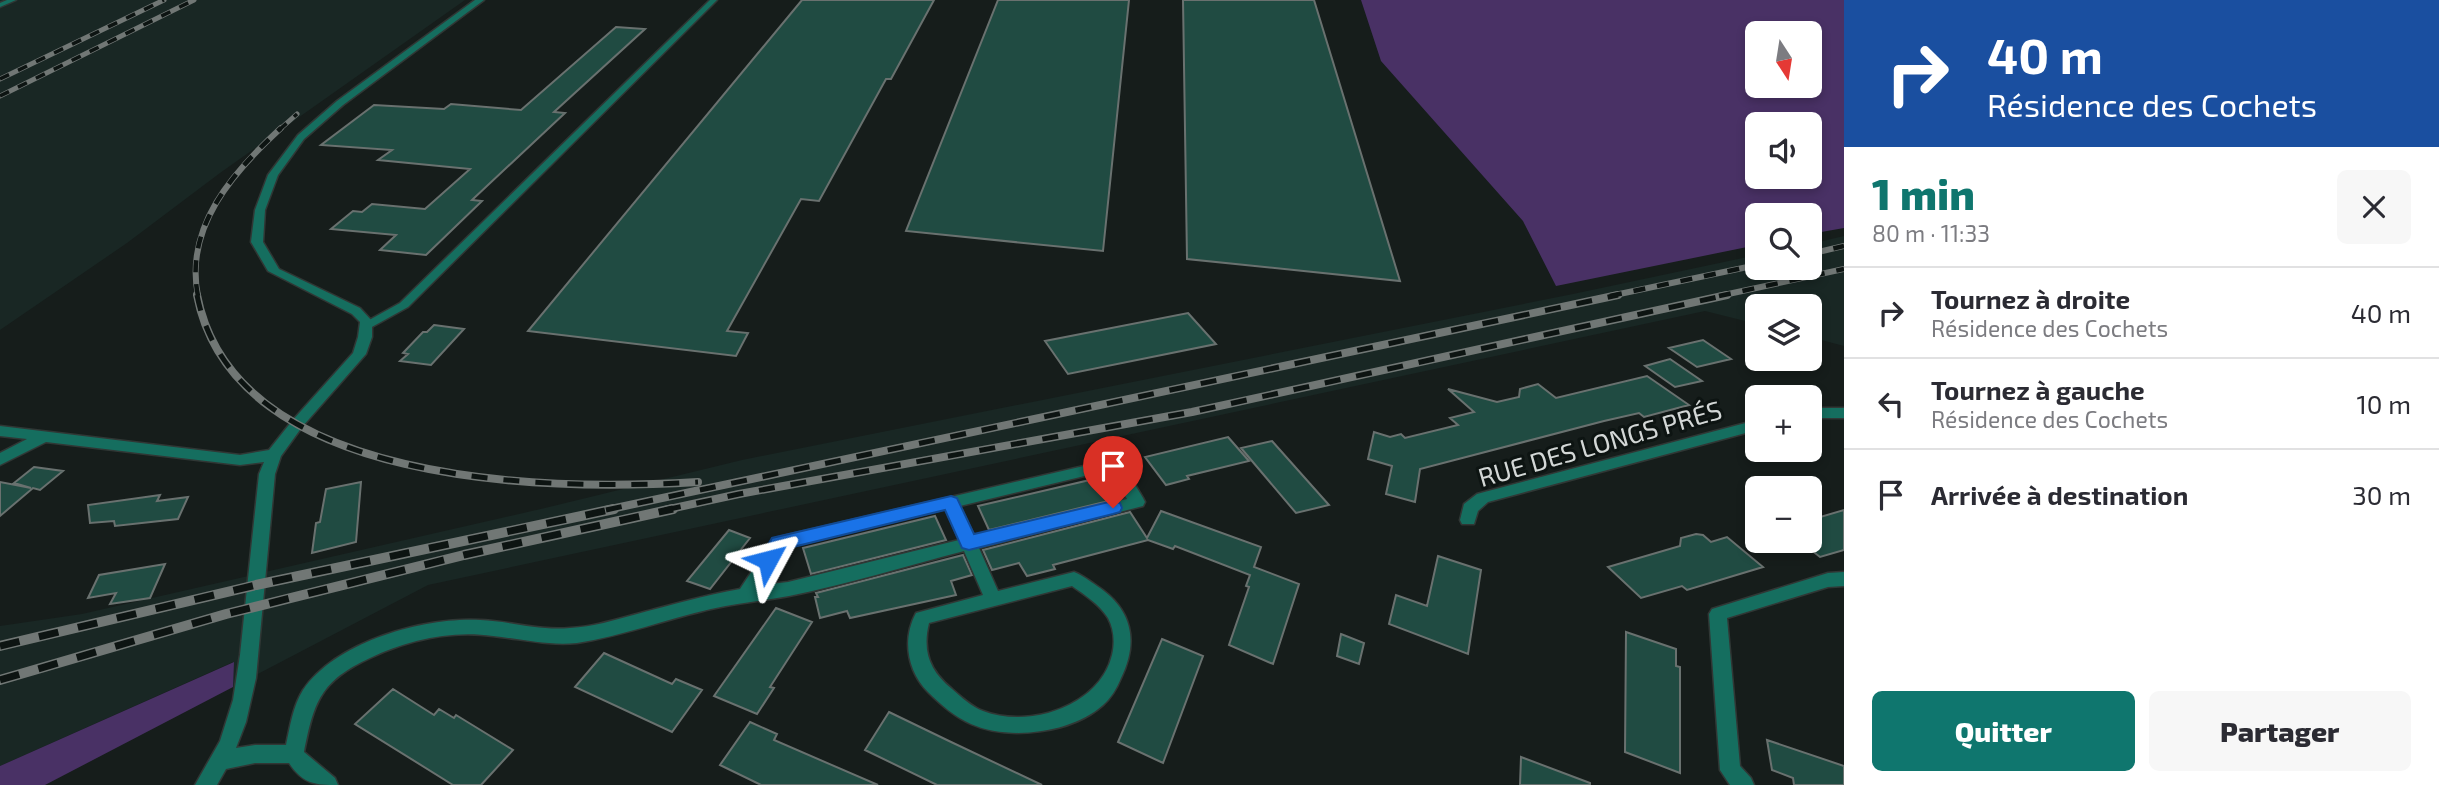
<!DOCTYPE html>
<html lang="fr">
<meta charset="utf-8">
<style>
:root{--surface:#fff;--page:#f7f7f7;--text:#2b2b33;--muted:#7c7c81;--line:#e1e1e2;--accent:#0f766e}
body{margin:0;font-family:"Exo 2",sans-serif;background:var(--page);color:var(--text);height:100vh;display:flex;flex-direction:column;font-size:26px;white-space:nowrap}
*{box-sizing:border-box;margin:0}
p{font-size:23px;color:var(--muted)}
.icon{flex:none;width:38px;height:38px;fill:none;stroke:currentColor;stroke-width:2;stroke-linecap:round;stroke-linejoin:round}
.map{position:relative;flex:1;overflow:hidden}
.drawer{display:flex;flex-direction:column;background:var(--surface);width:595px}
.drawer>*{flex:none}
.top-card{background:#1a4fa0;color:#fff;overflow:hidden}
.needle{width:46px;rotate:168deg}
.fabs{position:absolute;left:1745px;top:21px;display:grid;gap:14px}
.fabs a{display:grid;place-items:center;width:77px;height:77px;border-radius:10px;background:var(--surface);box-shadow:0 4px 10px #0003;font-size:35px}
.pin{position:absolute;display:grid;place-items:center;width:60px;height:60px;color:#fff;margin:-72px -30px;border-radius:50% 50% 50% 0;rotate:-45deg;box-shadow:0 0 7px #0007}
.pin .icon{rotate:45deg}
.me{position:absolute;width:77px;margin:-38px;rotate:52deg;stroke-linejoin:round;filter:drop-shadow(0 0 5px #0008)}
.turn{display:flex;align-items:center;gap:24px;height:147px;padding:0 28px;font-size:32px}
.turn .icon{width:91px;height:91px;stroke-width:2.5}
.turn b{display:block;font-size:49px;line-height:60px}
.round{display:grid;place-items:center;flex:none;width:74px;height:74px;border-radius:10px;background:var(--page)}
.summary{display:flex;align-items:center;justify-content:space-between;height:119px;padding:0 28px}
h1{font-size:42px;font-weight:800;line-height:52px;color:var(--accent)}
.button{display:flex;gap:14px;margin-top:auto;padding:14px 28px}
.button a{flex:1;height:80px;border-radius:10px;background:var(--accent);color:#fff;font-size:28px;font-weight:800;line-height:80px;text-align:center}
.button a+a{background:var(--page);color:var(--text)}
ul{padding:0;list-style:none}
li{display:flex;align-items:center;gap:21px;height:91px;padding:0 28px;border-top:2px solid var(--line)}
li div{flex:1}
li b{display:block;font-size:26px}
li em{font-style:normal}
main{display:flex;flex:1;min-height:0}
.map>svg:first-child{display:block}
</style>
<main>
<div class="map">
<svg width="1844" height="785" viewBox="0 0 1844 785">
<rect width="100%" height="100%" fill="#161d1b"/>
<path fill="#192724" d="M0 0H465L220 173 127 243 0 330Z
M1844 236V346L1810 337V306H1757V324L1705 311 428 585 233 687V662L0 766V626L82 614 545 508 742 460 1573 294 1757 255V268H1810V244Z"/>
<path fill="#493165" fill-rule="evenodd" d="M1361 0H1844V228L1810 234V215H1757V245L1556 286 1523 221 1381 61ZM1757 33H1810V86H1757ZM1757 124H1810V177H1757Z
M234 662 233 687 45 785H0V766Z"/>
<path fill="#204b42" stroke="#69716f" stroke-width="2" d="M802 0H934L891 79H886L819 201 801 199 727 331 748 333 736 356 528 331Z
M998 0H1129L1103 251 906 231Z
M1183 0H1314L1400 281 1187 259Z
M616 27 645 29 554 112 565 113 472 200 482 201 426 255 380 250 396 235 331 229 353 211 362 212 372 204 425 209 470 169 378 160 392 150 321 145 374 105 444 109 451 104 521 110Z
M1188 313 1216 344 1068 374 1045 341Z
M434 325 464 329 431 365 400 361 408 354 403 353 423 332H427Z
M1703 340 1731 359 1697 367 1669 348Z
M1670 359 1702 381 1675 387 1645 366Z
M1647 376 1689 405 1644 417 1639 413 1604 421 1420 469 1415 502 1386 494 1392 466 1368 459 1374 432 1390 437 1401 434 1405 438 1458 425 1450 418 1474 412 1448 389 1497 402 1519 397 1520 389 1538 384 1556 398Z
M1228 437 1249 461 1187 476 1189 479 1166 485 1145 457Z
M1272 441 1329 505 1296 513 1241 448Z
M34 467 63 471 40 490 33 488 0 516V482L31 488 14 483Z
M1107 476 1121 498 989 530 978 506Z
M361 482 356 542 312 553 316 523 320 522 326 489Z
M160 495 157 501 188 497 178 519 115 526 114 521 90 523 88 505Z
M1844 510V550L1820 557 1810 549V520Z
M1161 511 1261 547 1254 567 1299 584 1273 664 1229 645 1249 587 1246 586 1250 575 1175 546 1173 549 1148 540 1053 565 1055 569 1027 576 1019 563 992 570 983 550 1130 512 1147 538Z
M935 516 946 540 811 574 803 548Z
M729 530 750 538 710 589 687 581Z
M1696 534 1703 535 1711 542 1727 537 1763 567 1687 590 1682 586 1641 598 1608 567 1680 546 1681 538Z
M963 555 972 575 951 581 956 595 850 618 847 611 820 618 815 597H818L816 593Z
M1438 556 1481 570 1468 654 1389 624 1396 595 1427 606Z
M165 564 150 598 110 604 116 593 88 598 99 575Z
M776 608 812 622 770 687 774 688 757 714 714 696Z
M1626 632 1676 649V666L1680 667V773L1625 752Z
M1341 634 1364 643 1359 664 1337 656Z
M1162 639 1203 656 1163 763 1118 742Z
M604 653 672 684 676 679 702 690 672 732 575 687Z
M393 689 434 715 439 709 454 718 456 715 513 750 481 785H453L355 724Z
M889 712 949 741 1042 785H937L865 750Z
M750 722 777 734 774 740 878 785H761L720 765Z
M1767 740 1844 766V785H1794L1793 778 1772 770Z
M1521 757 1590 783V785H1520Z"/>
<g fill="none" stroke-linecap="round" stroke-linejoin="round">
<g stroke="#303735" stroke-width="3">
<path id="lane" d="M7 0H16L0 7V3Z
M710 0H717L408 307 370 328H362L360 326 362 324 400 303Z"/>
</g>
<g stroke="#303735" stroke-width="3">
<path id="street" d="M475 0H484L343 105 304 139 278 175 265 210 263 242 279 269 360 308 372 321V337L366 354 302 427 281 456 275 474 256 678 246 722 236 748 255 745H286C290 726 293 706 303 690 337 641 424 617 480 620 510 621 539 631 570 628 592 627 615 620 637 614 671 605 705 595 740 589L773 539 779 537 1101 462 1122 463 1143 498 1145 502 1143 506 979 548 998 591 1074 572C1082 575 1090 581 1097 586 1132 609 1139 641 1121 678 1117 688 1111 698 1103 705 1072 733 1009 741 971 724 955 717 940 704 928 692 907 671 902 639 916 613L983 595 964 551C906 566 848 584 789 596 763 601 737 603 711 609 667 619 622 636 577 643 549 646 522 639 493 636 451 630 407 640 370 658 320 681 314 702 304 752L335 778 338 785C315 785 303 784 289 763H255L226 769 217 785H195L220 741 233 700 240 655 259 474 264 462 240 465 46 442 0 465V453L27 439 0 436V426L240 455 269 450 292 421 353 353 358 337 360 322 352 314 268 271 251 242 255 210 268 175 298 135 337 101ZM1101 472H1112L1127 499 974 536 960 506ZM946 509 959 540 788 582 761 585 785 548ZM1072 586C1085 595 1099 604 1108 618 1114 629 1115 643 1112 655 1100 706 1029 729 983 711 972 707 961 697 952 689 930 671 922 652 929 623Z
M1810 408H1844V418H1810Z
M1757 420V430L1488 502 1478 511 1474 524H1462L1460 520 1464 504 1477 494Z
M1844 572V586L1828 587 1727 618 1740 766 1751 778 1754 785H1730L1720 770 1709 614 1712 609 1828 573Z"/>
</g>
<use href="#lane" fill="#156e5f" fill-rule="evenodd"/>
<use href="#street" fill="#156e5f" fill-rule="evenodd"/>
<g stroke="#717775" stroke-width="5">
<path id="rail-far3" d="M0 79 164 0
M0 96 194 0
M279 130 297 114"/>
</g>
<g stroke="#717775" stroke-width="6">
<path id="rail-far2" d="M1810 254 1844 246
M198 296C184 227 233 172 281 128
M1610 296 1757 265
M1719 296 1844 269"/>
</g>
<g stroke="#717775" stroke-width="8">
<path id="rail-far1" d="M197 295C234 487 547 491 698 482
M606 510 1618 295
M665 510 739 494 1192 412 1727 295"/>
</g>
<g stroke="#717775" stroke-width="10">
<path id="rail" d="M0 646 256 585 614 509
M0 680 226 614 464 555 673 509"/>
</g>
<use href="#rail-far3" stroke="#0d1412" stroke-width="3.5" stroke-dasharray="10" stroke-linecap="butt"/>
<use href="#rail-far2" stroke="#0d1412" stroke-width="4.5" stroke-dasharray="12" stroke-linecap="butt"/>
<use href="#rail-far1" stroke="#0d1412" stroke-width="5" stroke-dasharray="16" stroke-linecap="butt"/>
<use href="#rail" stroke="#0d1412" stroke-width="7" stroke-dasharray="20" stroke-linecap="butt"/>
</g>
<path fill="#1a73e8" stroke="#114b97" stroke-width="2" d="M951 496 957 498 974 534 1113 501 1120 503 1122 508 1120 512 1113 514 969 550 962 548 945 510 785 549 775 565 768 567 762 565 759 560 772 538Z"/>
<g text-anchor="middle" stroke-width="6" stroke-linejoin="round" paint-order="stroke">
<g font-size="26" fill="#d3d7d6" stroke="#0d1412">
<text transform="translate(1600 444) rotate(-16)" y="9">RUE DES LONGS PRÉS</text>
</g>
</g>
</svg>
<div class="fabs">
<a><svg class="needle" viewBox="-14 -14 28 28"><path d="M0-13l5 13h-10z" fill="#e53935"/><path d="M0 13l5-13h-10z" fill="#7c7c81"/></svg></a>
<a><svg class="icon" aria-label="sound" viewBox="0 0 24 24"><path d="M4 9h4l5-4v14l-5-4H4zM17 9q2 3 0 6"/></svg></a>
<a><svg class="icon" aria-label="search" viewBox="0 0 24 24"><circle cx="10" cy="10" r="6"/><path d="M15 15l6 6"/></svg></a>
<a><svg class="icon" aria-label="layers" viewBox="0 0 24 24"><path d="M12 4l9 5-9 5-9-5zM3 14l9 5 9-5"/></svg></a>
<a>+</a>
<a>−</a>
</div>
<div class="pin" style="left:1113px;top:508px;background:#d93025"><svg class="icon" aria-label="arrive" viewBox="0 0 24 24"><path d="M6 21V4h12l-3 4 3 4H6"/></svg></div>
<svg class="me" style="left:768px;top:560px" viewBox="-20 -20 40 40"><path d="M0-17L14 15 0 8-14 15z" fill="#1a73e8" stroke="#fff" stroke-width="4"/></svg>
</div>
<section class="drawer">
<div class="top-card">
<div class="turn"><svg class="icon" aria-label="right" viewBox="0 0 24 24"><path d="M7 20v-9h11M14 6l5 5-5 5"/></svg><div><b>40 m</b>Résidence des Cochets</div></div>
</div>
<div class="summary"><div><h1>1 min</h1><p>80 m · 11:33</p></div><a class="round"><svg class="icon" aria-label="close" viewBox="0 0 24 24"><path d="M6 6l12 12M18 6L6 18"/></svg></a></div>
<ul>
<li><svg class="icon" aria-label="right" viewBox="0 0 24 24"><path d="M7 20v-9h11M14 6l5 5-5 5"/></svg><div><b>Tournez à droite</b><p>Résidence des Cochets</p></div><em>40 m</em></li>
<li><svg class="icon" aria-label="left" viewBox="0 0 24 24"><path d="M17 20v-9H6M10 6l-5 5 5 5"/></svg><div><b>Tournez à gauche</b><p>Résidence des Cochets</p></div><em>10 m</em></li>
<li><svg class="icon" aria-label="arrive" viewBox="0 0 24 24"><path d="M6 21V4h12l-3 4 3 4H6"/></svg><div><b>Arrivée à destination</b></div><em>30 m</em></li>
</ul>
<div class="button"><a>Quitter</a><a>Partager</a></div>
</section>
</main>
